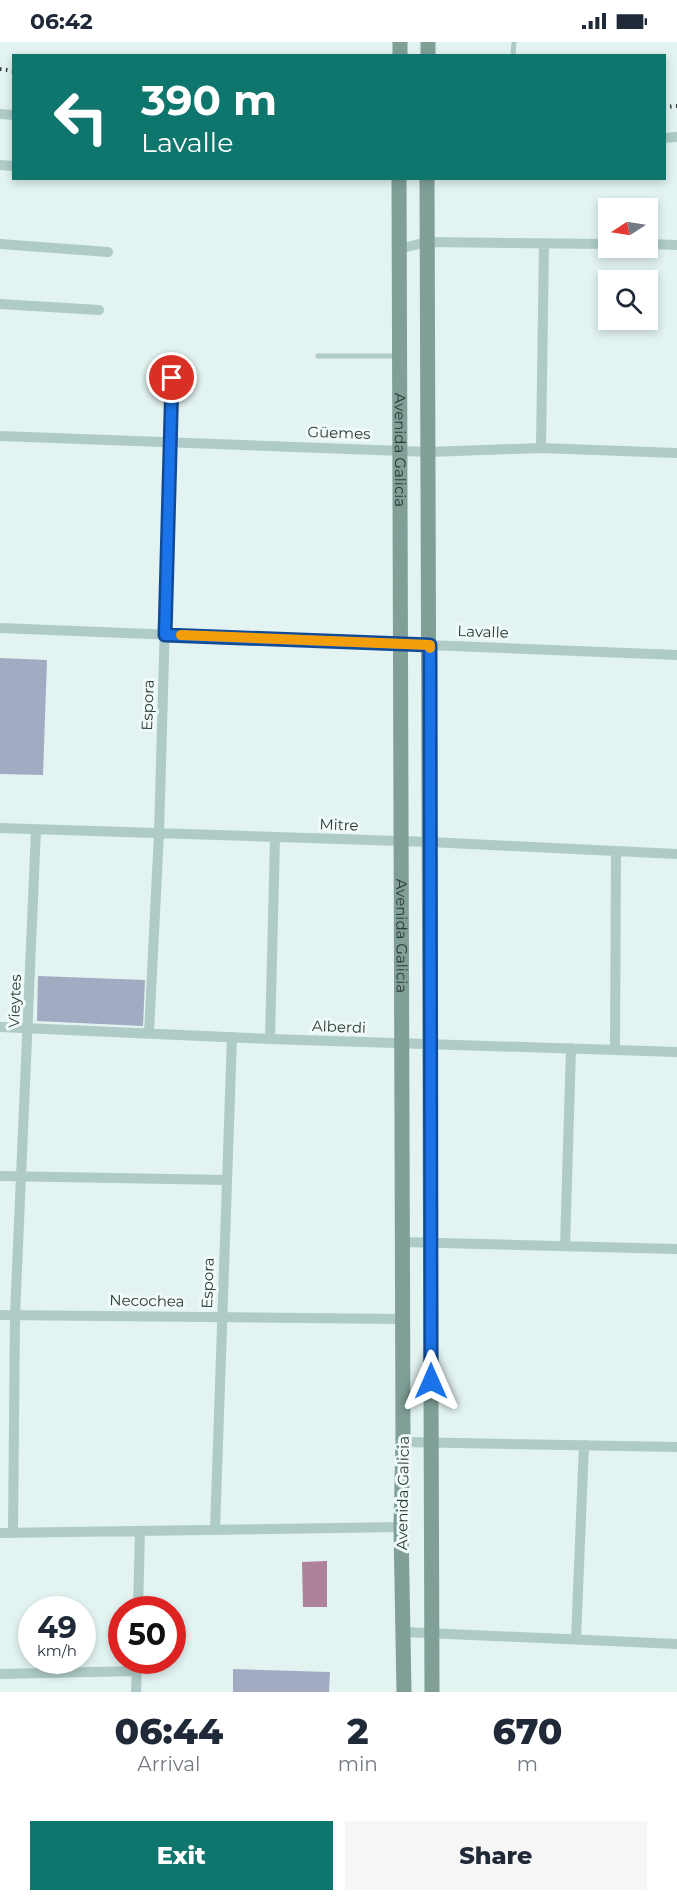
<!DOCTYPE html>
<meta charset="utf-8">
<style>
:root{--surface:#fff;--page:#f6f6f7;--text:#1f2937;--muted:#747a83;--accent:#0f766e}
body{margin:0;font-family:Montserrat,sans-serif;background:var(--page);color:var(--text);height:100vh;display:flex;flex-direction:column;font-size:22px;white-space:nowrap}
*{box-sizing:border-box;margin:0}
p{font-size:20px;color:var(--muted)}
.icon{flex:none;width:33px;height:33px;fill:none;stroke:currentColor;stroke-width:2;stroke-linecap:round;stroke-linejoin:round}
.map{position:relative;height:1650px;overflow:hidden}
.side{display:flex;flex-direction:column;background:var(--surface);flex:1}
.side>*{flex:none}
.top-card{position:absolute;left:12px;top:12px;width:654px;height:126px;border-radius:0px;box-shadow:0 3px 9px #0003;background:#0f766e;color:#fff;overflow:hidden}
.needle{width:39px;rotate:258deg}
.fabs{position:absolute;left:598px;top:156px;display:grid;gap:12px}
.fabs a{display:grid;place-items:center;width:60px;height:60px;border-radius:0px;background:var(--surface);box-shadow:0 3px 9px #0003;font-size:30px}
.speed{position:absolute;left:18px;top:1554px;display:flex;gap:12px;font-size:30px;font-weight:700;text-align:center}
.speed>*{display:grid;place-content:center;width:78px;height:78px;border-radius:50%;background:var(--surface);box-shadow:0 3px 9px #0003;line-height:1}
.speed small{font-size:15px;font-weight:400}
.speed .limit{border:9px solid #d22;background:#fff;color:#111}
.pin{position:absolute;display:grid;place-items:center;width:51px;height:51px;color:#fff;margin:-26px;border:3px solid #fff;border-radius:50%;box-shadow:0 2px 6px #0007}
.me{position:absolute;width:66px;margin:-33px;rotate:0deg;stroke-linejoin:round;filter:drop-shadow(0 0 4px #0008)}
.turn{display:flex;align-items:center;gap:21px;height:126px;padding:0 30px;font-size:27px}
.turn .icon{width:78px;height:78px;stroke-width:2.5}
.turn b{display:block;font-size:42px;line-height:51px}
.eta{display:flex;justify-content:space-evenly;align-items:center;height:102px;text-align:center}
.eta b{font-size:36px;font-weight:800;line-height:42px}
.action{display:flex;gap:12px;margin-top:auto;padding:12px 30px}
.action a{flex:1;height:69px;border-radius:0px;background:var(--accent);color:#fff;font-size:24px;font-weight:800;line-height:69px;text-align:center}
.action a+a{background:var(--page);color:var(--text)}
.status{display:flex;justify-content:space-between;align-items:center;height:42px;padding:0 30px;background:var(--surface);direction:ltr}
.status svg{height:16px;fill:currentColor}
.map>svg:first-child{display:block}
</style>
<div class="status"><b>06:42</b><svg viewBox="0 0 49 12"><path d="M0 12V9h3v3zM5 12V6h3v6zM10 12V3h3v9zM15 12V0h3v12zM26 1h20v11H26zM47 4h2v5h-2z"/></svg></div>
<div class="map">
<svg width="677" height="1650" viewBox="0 0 677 1650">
<rect width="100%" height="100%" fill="#e2f3f1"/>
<path fill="#a2abc2" d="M0 616 47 618 43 733 0 732Z
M38 934 145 938 143 984 37 979Z
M233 1627 330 1630 329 1650H233Z"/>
<path fill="#af829c" d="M327 1519V1565H303L302 1520Z"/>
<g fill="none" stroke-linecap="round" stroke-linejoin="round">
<path stroke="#aecbc7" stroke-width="5" d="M513 14 514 0
M318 314H399"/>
<path stroke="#aecbc7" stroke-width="10" d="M0 72 14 73
M664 96 677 95
M0 123 14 124
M0 202 108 210
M648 202 677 203
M399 207 427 200 609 202
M0 262 99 268
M0 394 429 410 541 406 677 411
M541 406 544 201
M0 586 677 613
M0 786 430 800 677 812
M0 985 270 997 677 1010
M149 991 159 791 172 336
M270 997 275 796
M615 1008 616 811
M0 1134 227 1138
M402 1200 677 1207
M565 1204 571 1006
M0 1273 401 1277
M403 1400 677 1405
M215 1488 232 995
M13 1490 15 1273 36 788
M0 1491 401 1485
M138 1568 140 1489
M404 1590 677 1602
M576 1597 584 1403
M0 1632 137 1629
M136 1650 137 1618"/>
<g stroke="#7f9f97" stroke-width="15">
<path d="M400 14V0"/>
<path d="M428 14V0"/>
<path id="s1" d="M399 136 403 1400 401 1485 404 1650"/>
<path d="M427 136 432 1650"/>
</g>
<path stroke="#2c3a36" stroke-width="4" stroke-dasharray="1.5 4.5" stroke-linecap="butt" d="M0 27 14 29
M664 65 677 64"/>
</g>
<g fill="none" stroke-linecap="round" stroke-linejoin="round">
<g stroke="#114b97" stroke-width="15">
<path id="route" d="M172 336 165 593 430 603 431 1339"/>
</g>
<use href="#route" stroke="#1a73e8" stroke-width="10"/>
<path stroke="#f59e0b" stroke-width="10" d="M181 593 430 603V606"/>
</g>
<g text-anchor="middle" stroke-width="6" stroke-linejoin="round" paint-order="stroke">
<g font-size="15" fill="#2c3a36" stroke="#effaf9">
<text transform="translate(339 391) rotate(2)" y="5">Güemes</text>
<text dy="5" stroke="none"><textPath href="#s1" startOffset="272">Avenida Galicia</textPath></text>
<text transform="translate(483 590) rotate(2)" y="5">Lavalle</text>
<text transform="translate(148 663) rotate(-88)" y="5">Espora</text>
<text transform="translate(339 783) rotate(2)" y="5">Mitre</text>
<text dy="5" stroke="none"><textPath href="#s1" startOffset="758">Avenida Galicia</textPath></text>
<text transform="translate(15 959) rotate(-88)" y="5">Vieytes</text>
<text transform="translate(339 985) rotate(2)" y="5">Alberdi</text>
<text transform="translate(208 1241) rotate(-88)" y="5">Espora</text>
<text transform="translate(147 1259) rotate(1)" y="5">Necochea</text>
<text transform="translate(403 1451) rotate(-89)" y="5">Avenida Galicia</text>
</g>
</g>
</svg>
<div class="fabs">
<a><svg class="needle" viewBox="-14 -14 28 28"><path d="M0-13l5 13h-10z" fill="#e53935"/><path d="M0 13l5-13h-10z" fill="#747a83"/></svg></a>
<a><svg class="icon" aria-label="search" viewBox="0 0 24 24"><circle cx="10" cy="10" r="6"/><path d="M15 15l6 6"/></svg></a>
</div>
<div class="speed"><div>49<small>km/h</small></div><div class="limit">50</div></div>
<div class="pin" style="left:172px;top:336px;background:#d93025"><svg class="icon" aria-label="arrive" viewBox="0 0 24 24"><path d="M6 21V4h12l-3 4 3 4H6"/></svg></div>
<svg class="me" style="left:431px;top:1339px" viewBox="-20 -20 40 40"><path d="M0-17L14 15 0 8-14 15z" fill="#1a73e8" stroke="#fff" stroke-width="4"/></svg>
<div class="top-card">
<div class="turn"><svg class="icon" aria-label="left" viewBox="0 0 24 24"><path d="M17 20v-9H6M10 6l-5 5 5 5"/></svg><div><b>390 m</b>Lavalle</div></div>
</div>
</div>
<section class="side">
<div class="eta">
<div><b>06:44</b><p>Arrival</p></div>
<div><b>2</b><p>min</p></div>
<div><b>670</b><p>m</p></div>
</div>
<div class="action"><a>Exit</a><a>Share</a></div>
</section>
